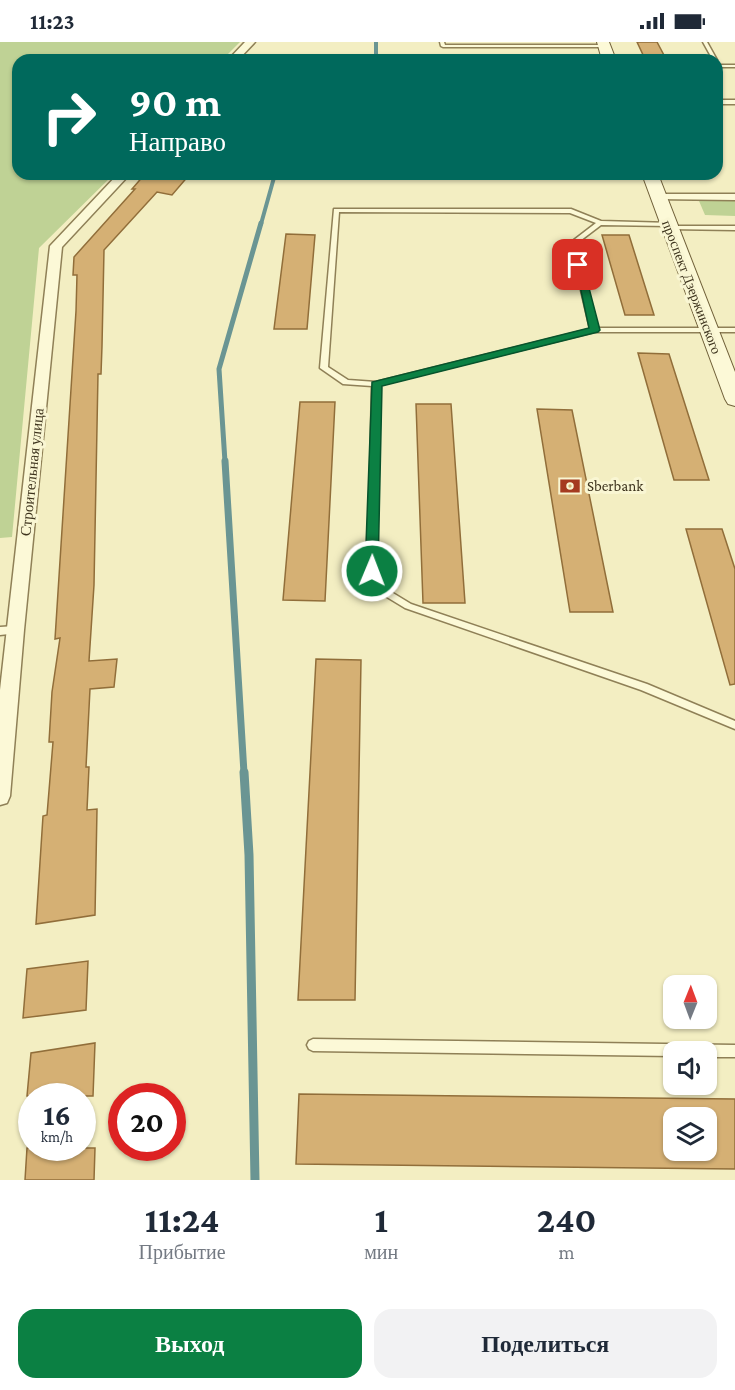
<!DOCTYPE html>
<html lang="ru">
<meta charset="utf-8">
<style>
:root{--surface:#fff;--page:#f2f2f3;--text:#1f2937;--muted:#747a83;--accent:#0b8043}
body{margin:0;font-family:"Crimson Pro",serif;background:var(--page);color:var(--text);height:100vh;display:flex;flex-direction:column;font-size:22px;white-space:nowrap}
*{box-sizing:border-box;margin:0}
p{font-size:20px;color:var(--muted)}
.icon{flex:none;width:33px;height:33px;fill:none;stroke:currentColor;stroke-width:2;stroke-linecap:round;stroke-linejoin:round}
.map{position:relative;height:1138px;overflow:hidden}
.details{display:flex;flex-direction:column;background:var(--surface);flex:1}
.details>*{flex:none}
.banner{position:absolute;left:12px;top:12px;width:711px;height:126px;border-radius:18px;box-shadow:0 2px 4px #0004;background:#00695c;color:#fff;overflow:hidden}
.needle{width:39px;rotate:1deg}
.buttons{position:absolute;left:663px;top:933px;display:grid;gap:12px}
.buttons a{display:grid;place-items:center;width:54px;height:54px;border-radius:12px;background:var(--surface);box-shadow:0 2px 4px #0004;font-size:30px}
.speed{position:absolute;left:18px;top:1041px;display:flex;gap:12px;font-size:30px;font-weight:700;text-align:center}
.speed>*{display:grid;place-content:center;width:78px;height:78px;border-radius:50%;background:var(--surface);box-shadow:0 2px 4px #0004;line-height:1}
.speed small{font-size:15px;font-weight:400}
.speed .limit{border:9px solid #d22;background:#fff;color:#111}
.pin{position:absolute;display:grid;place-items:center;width:51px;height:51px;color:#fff;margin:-26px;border-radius:12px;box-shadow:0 3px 9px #0006}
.me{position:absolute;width:66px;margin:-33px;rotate:1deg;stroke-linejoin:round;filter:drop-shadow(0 0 4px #0008)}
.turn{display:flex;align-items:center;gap:21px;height:126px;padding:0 18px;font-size:27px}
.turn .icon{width:78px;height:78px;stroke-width:2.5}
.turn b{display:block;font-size:42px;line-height:51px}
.eta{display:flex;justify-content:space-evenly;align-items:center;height:102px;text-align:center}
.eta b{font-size:36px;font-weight:700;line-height:42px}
.action{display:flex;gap:12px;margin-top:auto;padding:12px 18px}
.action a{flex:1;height:69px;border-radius:18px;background:var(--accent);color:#fff;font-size:24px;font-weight:700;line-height:69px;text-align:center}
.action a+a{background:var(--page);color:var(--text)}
.status{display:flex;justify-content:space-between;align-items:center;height:42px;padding:0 30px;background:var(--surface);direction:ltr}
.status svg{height:16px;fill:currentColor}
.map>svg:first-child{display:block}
</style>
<div class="status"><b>11:23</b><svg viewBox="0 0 49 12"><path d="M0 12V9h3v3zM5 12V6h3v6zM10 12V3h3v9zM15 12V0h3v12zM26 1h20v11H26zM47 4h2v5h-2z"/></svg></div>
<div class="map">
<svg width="735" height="1138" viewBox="0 0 735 1138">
<rect width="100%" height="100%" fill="#f3eec2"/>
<path fill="#bfd295" d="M0 0H240L222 18H18V132H114L39 206 12 495 0 496Z
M699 159H735V174L705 173Z"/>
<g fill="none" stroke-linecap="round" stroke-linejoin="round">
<path stroke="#6a9593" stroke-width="4" d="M376 0V18
M261 182 275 132"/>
<path stroke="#6a9593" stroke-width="5" d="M225 420 219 327 261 181"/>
<path stroke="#6a9593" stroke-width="7" d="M225 419 244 731"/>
<path stroke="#6a9593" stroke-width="9" d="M244 730 249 813 255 1138"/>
</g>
<path fill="#d5b074" stroke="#916e3a" stroke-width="1.5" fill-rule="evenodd" d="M637 0H657L666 17H645Z
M145 132H190L172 153 157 150 104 208 102 304 101 332H98L94 543 89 619 117 617 114 645 90 647 86 725H89L87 768 97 767 95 873 36 882 43 774 47 773 53 700H49L52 650 60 596 55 597 76 269 77 233H73L74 215 135 147H132Z
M286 192 315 193 307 287H274Z
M602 193H629L654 273H625Z
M638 311 669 312 709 438H674Z
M300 360H335L325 559 283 558Z
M416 362H451L465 561H423Z
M537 367 572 368 613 570H570Z
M686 487H722L735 527V642L730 643Z
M316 617 361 618 355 958H298Z
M88 919 86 968 23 976 27 927Z
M95 1001 93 1054H27L31 1011Z
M299 1052 735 1057V1127L296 1122ZM674 1076H706V1108H674Z
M27 1106H95L94 1138H25Z"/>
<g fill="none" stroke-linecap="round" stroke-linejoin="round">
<g stroke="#8f8057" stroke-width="3">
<path id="lane" d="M440 0H444L445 3H604L606 4 604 5H443L441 4Z
M703 0H707L717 18V19L713 18Z
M717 23H735V25H717Z
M717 58H735V62H717Z
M334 167H571L601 179 671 181 672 182 669 184 601 183 576 202 597 286H735V290H594L380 343 376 529 383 545 411 562 647 642 735 679V687L641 648 405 566 377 549 368 529 372 344 343 342 320 326ZM339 170 570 171 596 181 570 201 590 287 376 340 348 338 328 325Z
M670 184H735V188L668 187V185Z
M15 584 18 585 20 588 18 591 0 593V585Z
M313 997 735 1003V1015H706V1010H674V1014L313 1009 309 1007 307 1003 309 999Z"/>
</g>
<g stroke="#8f8057" stroke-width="3">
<path id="street" d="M245 0H255L238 18H228Z
M118 132H130L62 205 24 588 10 754 7 761 0 763V648L50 204Z
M659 152H735V158L655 157 653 155Z"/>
</g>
<g stroke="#71613a" stroke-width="2">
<path id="secondary" d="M597 0H609L616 18H602Z
M642 132H658L735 330V364L728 362 725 357Z"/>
</g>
<use href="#lane" fill="#fcf9d7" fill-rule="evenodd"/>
<use href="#street" fill="#fcf9d7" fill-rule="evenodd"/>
<use href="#secondary" fill="#fcf9d7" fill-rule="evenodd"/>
</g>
<path fill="#0b8043" stroke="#07532c" stroke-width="1.5" d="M575 221 583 223 600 288 598 290 382 344 378 529 377 532H367L365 529 372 340 589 286Z"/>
<defs>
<g id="bank-bare" transform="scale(1.62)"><path d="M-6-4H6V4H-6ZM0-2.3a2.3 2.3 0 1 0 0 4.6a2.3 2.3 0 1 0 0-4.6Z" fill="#a53a20" stroke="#f9f6d3" stroke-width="2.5" paint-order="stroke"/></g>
</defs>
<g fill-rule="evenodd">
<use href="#bank-bare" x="570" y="444"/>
</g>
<g text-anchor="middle" stroke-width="6" stroke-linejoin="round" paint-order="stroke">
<g font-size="14" fill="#3d331d" stroke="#f9f6d3">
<text transform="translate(692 245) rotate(69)" y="5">проспект Дзержинского</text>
</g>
<g font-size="15" fill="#3d331d" stroke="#f9f6d3">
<text transform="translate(32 430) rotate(-84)" y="5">Строительная улица</text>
</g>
<g font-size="15" fill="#3d331d" stroke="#f9f6d3" text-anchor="start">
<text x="587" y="449">Sberbank</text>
</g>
</g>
</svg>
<div class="buttons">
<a><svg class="needle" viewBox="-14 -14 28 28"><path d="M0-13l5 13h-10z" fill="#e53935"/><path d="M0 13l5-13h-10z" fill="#747a83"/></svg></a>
<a><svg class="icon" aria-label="sound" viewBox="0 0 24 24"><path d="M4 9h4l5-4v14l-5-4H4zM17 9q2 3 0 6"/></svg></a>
<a><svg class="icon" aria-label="layers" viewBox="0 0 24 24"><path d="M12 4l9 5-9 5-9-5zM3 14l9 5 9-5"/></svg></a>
</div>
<div class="speed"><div>16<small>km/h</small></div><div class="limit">20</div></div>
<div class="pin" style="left:578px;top:223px;background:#d93025"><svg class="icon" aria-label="arrive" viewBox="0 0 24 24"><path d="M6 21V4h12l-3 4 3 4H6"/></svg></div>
<svg class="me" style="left:372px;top:529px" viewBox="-20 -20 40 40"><circle r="17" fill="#0b8043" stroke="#fff" stroke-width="3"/><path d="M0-11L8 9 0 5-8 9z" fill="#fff"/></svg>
<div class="banner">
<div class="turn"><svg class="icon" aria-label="right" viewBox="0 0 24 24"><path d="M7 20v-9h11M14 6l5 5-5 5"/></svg><div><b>90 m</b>Направо</div></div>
</div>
</div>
<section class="details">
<div class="eta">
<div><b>11:24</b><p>Прибытие</p></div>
<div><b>1</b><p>мин</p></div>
<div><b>240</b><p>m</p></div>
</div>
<div class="action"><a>Выход</a><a>Поделиться</a></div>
</section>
